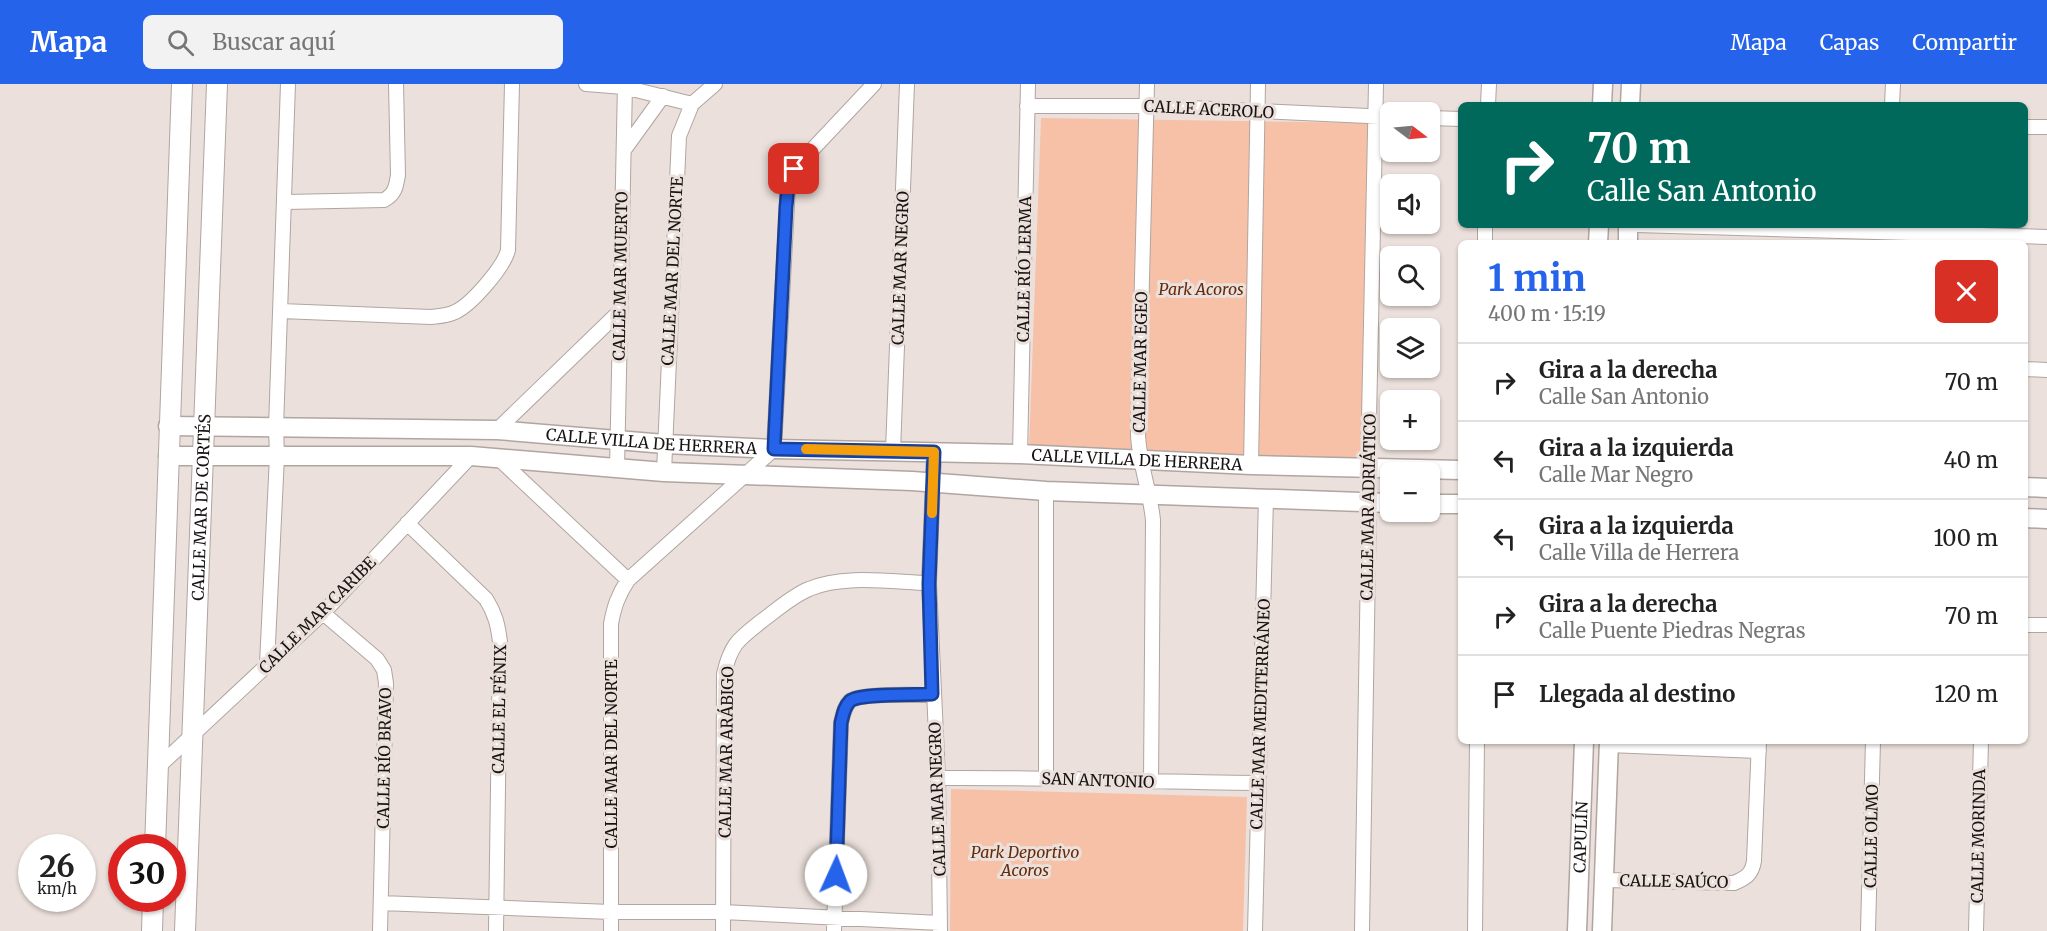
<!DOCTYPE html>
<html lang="es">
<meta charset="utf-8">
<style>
:root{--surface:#fff;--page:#f2f2f2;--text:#222;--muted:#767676;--line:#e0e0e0;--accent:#2563eb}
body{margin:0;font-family:Merriweather,serif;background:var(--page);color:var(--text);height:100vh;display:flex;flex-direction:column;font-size:22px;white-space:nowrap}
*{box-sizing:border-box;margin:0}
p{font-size:20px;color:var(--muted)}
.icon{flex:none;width:33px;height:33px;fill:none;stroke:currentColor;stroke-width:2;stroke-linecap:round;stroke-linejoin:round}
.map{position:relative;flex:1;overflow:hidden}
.drawer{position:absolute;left:1458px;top:156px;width:570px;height:504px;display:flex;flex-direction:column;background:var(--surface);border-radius:9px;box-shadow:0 2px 4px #0004}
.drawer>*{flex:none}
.guide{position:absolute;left:1458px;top:18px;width:570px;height:126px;border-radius:9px;box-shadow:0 2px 4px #0004;background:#00695c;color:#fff;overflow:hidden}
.needle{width:39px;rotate:106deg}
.fabs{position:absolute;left:1380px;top:18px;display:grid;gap:12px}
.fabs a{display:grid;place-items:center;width:60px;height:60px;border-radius:9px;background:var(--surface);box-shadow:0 2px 4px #0004;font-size:30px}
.speed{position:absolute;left:18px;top:750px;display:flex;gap:12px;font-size:30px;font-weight:700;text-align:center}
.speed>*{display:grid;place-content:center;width:78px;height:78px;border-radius:50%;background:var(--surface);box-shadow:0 2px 4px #0004;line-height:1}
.speed small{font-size:15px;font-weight:400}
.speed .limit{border:9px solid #d22;background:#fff;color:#111}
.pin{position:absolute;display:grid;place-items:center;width:51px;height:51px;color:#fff;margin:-26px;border-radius:12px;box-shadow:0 3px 9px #0006}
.me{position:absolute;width:66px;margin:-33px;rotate:2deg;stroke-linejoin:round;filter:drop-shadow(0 0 4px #0008)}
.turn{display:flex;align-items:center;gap:21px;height:126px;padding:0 30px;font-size:27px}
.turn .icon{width:78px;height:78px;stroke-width:2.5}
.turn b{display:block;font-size:42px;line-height:51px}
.round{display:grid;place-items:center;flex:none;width:63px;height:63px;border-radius:9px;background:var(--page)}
.head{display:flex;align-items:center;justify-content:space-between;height:102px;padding:0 30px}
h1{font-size:36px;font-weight:700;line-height:45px;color:var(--accent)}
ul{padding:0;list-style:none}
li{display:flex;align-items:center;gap:18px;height:78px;padding:0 30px;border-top:2px solid var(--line)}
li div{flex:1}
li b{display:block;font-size:22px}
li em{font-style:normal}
header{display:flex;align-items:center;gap:36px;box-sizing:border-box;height:84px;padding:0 30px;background:var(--accent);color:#fff}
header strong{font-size:28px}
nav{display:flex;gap:33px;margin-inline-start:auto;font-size:21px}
.search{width:420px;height:54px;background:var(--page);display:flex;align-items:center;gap:15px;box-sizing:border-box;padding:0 21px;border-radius:9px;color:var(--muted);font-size:22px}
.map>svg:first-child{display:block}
</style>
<header>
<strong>Mapa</strong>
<div class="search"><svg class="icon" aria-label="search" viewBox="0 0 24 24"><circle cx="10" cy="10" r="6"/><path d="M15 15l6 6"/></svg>Buscar aquí</div>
<nav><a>Mapa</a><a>Capas</a><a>Compartir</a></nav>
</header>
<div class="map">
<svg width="2047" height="847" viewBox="0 0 2047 847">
<rect width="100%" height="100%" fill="#ebe0db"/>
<path fill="#f7c1a8" d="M1041 34 1372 39 1362 361 1359 375 1029 365Z
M951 705 1247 713 1243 847H950Z"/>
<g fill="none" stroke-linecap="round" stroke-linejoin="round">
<g stroke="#b0a5a0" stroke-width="16">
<path id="minor" d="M586 0 624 3 692 20
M1147 0 1138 350C1139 380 1150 406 1153 436L1151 698
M1488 21 1489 0
M1892 21 1893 0
M1027 22H1147L1390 33
M1430 34 1461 35
M2025 43H2047
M624 66 663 12
M285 118 384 116C395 110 396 103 398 91L396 0
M1636 141 2047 153
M1485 159V141
M281 227 431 233C439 232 447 232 455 228 471 221 504 183 508 166L512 0
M2025 285 2047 286
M497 346 619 228
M893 367 907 0
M934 368 929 499 938 694 940 847
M1020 370 1028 0
M497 373 628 496
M1251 381 1258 0
M617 385 625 0
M664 388 679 52 692 20 715 0
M407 439 486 515C495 529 498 541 500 558L496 847
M323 529 377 575 384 586 386 599 380 847
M2025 541H2047
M267 580 277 372 276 343 288 0
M1608 661 1759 667
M157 684 323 529 471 372
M1046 693V407
M938 694C1045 693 1151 698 1258 699
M1605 796 1734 799C1746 794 1752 790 1754 777L1759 657
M381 819 611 828H723L940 839
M611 847V540C614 523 618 511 628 496L774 365 788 102 794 85 874 0
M723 847 724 590C731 559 739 555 763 536 778 525 792 512 809 505 843 490 893 498 929 499
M834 847 841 639C843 631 844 623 850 617 860 609 917 611 932 611
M1255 847 1266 413
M1362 847 1369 418 1368 383 1376 0
M1475 847 1477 657
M1868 847 1873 657
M1976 847 1981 657"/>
</g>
<g stroke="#b0a5a0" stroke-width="21">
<g id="tertiary">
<path d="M1602 21 1603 0"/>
<path d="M1630 21 1631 0"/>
<path d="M1598 159 1599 141"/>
<path d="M1628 159V141"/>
<path id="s1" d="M168 342 497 346 665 360 774 365 1020 370 1251 381 1461 386"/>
<path d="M168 372H471L664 388 912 397 1046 407 1390 419"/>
<path d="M2025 403 2047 404"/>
<path d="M1430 420H1461"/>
<path d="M2025 434 2047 435"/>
<path id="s2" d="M1577 847 1584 657"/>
<path d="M1602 847 1609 657"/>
</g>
</g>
<g stroke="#b0a5a0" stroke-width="22">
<g id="secondary">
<path d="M155 764 182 0"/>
<path d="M152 847 153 814"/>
<path id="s3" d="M185 847 217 0"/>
</g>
</g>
<use href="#minor" stroke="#fff" stroke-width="14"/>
<use href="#tertiary" stroke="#fff" stroke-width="18"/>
<use href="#secondary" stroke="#fff" stroke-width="20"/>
</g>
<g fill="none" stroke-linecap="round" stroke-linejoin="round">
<g stroke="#184099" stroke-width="15">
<path id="route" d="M794 85 788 102 786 123 774 365 934 368 929 500 932 610C917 611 860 609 850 617 844 623 843 631 841 639L836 791"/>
</g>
<use href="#route" stroke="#2563eb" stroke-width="10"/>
<path stroke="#f59e0b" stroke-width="10" d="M806 365 934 368 932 429"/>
</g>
<g text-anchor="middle" stroke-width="6" stroke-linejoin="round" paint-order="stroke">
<g font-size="16" fill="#171312" stroke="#ebe0db">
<text transform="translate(1209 25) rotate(3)" y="6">CALLE ACEROLO</text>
<text transform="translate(900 184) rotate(-88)" y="6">CALLE MAR NEGRO</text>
<text transform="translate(1024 185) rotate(-89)" y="6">CALLE RÍO LERMA</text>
<text transform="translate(672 187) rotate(-87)" y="6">CALLE MAR DEL NORTE</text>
<text transform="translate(620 192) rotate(-89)" y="6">CALLE MAR MUERTO</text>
<text transform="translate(1140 278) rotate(-89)" y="6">CALLE MAR EGEO</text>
<text dy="6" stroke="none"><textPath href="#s1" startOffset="484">CALLE VILLA DE HERRERA</textPath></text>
<text dy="6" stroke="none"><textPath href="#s1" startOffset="970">CALLE VILLA DE HERRERA</textPath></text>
<text dy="6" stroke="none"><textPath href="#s3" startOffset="424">CALLE MAR DE CORTÉS</textPath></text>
<text transform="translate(1368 423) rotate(-89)" y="6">CALLE MAR ADRIÁTICO</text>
<text transform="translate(317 531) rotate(-45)" y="6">CALLE MAR CARIBE</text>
<text transform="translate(499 625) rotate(-89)" y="6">CALLE EL FÉNIX</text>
<text transform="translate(1260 630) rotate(-88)" y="6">CALLE MAR MEDITERRÁNEO</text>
<text transform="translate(726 668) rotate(-89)" y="6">CALLE MAR ARÁBIGO</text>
<text transform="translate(611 670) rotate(-90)" y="6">CALLE MAR DEL NORTE</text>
<text transform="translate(384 674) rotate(-89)" y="6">CALLE RÍO BRAVO</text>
<text transform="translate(1098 696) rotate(2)" y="6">SAN ANTONIO</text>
<text transform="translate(937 715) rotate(-92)" y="6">CALLE MAR NEGRO</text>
<text dy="6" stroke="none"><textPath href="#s2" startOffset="94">CAPULÍN</textPath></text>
<text transform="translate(1871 752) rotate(-89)" y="6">CALLE OLMO</text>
<text transform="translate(1978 752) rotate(-89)" y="6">CALLE MORINDA</text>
<text transform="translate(1674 797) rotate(1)" y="6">CALLE SAÚCO</text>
</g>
<g font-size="16" font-style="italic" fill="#632b0a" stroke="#ebe0db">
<text x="1201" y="211">Park Acoros</text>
<text x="1025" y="774">Park Deportivo<tspan x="1025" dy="18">Acoros</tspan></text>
</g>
</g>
</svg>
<div class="fabs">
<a><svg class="needle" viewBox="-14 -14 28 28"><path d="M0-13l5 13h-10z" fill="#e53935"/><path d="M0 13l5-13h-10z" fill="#767676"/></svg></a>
<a><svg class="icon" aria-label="sound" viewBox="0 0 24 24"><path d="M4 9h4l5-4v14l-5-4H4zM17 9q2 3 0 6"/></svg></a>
<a><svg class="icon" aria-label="search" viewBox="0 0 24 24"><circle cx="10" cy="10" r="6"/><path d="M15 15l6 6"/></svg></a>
<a><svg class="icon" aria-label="layers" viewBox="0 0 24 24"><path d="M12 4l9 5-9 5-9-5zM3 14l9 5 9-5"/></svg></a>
<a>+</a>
<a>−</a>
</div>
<div class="speed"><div>26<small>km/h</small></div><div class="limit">30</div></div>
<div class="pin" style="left:794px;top:85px;background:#d93025"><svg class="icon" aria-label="arrive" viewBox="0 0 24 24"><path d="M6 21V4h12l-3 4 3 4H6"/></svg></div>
<svg class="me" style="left:836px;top:791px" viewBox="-20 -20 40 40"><circle r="19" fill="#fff"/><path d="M0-13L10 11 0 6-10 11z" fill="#2563eb"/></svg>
<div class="guide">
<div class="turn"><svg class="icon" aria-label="right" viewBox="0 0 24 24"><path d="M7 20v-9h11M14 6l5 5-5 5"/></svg><div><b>70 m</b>Calle San Antonio</div></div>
</div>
<section class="drawer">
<div class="head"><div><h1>1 min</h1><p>400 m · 15:19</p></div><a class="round" style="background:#d93025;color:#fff"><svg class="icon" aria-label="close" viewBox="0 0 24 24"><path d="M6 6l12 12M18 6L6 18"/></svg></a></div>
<ul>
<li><svg class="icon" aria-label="right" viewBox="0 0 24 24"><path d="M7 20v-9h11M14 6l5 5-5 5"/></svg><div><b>Gira a la derecha</b><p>Calle San Antonio</p></div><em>70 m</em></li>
<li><svg class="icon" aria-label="left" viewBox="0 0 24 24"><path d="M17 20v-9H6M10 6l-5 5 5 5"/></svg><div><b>Gira a la izquierda</b><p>Calle Mar Negro</p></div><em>40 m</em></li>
<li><svg class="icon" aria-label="left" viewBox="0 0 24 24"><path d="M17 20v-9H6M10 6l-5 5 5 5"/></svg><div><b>Gira a la izquierda</b><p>Calle Villa de Herrera</p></div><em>100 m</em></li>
<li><svg class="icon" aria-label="right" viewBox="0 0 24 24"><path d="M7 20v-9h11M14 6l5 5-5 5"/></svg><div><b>Gira a la derecha</b><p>Calle Puente Piedras Negras</p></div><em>70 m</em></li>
<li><svg class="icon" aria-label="arrive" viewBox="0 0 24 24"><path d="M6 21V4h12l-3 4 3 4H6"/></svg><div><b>Llegada al destino</b></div><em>120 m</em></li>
</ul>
</section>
</div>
